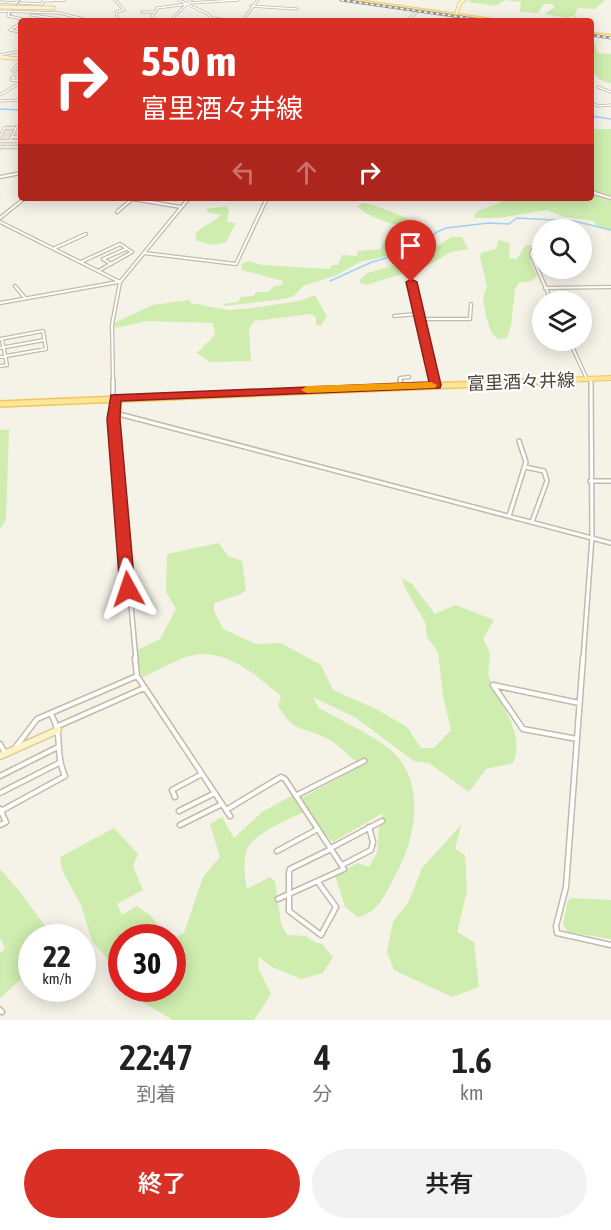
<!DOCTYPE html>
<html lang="ja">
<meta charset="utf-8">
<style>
:root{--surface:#fff;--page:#f2f2f2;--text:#222;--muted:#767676;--accent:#d93025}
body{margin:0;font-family:"Asap Condensed","Noto Sans JP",sans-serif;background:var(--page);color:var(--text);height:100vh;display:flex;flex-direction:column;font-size:22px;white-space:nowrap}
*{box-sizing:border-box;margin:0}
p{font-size:20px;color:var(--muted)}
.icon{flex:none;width:33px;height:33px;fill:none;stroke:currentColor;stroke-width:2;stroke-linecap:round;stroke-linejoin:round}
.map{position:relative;height:1020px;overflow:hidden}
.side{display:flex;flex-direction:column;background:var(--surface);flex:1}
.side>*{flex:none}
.banner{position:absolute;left:18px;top:18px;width:576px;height:183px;border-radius:6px;box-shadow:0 3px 15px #0003;background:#d93025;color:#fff;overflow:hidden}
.controls{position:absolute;left:532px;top:219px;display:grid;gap:12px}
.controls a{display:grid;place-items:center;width:60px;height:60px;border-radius:50%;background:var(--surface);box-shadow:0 3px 15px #0003;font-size:30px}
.speed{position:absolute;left:18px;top:924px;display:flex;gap:12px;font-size:30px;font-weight:700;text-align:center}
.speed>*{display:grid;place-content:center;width:78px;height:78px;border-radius:50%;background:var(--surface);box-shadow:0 3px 15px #0003;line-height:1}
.speed small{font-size:15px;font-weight:400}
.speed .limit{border:9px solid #d22;background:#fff;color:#111}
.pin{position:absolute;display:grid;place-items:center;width:51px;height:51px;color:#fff;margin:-62px -26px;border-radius:50% 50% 50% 0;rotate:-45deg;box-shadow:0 0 6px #0007}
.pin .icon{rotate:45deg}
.me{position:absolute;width:66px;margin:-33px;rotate:355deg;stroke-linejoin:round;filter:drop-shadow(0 0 4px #0008)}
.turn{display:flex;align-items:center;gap:21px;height:126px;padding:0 24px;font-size:27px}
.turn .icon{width:78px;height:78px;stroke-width:2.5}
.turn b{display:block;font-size:42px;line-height:51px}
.lanes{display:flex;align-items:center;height:57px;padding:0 24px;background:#0003;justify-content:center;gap:30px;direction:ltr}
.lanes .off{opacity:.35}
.eta{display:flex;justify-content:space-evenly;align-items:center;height:102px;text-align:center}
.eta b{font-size:36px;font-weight:600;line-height:42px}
.button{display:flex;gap:12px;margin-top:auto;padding:12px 24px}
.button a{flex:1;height:69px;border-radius:36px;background:var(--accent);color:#fff;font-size:24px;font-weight:600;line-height:69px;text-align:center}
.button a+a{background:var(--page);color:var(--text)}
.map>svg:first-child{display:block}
</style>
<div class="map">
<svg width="611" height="1020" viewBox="0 0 611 1020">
<rect width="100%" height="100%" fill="#f5f2e8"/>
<path fill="#eae4d6" d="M6 125H18L16 131H21V150H1L0 152V138Z"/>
<path fill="#ceedae" d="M470 0H605L595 9 578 8 574 16 582 21H574L576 19 573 16 567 18 544 14 555 7 552 4H544L538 13 520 12 521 2 505 0 495 6 468 2Z
M591 43H595L597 53 611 54V83C588 80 591 62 591 43Z
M591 129H611V231L597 227 594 221 564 217 547 210 499 218H475L474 215 479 210 500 203 504 198H591Z
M364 203C371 203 426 225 432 230L424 238 391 255 360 262 337 275 303 286 294 296 284 299 224 306 223 304 238 302 241 297 253 296 257 292H269L274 286 282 285 283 281 242 270 241 264 249 261 261 265 329 269 332 265H338L342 255 357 256V251L381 249 386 238H401L403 226C388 223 368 217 357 206Z
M226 206 229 210 227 222 236 223 226 242 213 245 197 241 195 234C203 225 213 223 221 215L207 212V209Z
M452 237H462L468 249 451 252 413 274H401L366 285 360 283V280L367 273 414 260Z
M499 240 510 243 509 258 517 259 525 246 531 245 530 261 537 276 532 281 519 283 515 289 511 325 507 338 498 339 491 332 486 316 483 298 487 286 480 257 481 253 496 249Z
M315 295 327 317 320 326 316 324V317L311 314 254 321 249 329 251 361 210 362 197 353 215 335 213 323 147 321 116 328 114 323 153 305 189 300 191 303 228 310 245 309 300 301Z
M9 429 6 520 0 529V430Z
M219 543 228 556 242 561 246 590 241 594 214 603V611L223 629 256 644 281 643 321 665 333 690 376 709 407 727 421 748H434L451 730 443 696 438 652 427 637 425 622 404 586 402 578 412 584 435 614 455 605 494 620 483 639C497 660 484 664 490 680 500 706 526 734 513 763L486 769 469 792 429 763 414 761 356 718 313 697 319 708C341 720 366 732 387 747 427 777 417 837 396 874 386 892 380 912 358 917L345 907 335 875 358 863 369 867 377 853 379 828 383 813 333 842 304 812C289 819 256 833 248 847 242 859 245 877 247 889L270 877 275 881 281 924 287 935 306 936 314 942 322 944 333 957 323 973 301 979 270 966 258 956 259 970 271 994 254 1020H173L141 1001 131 989 172 988 173 939 184 933 203 877 220 857 210 824 222 817 234 838 262 812 293 795 303 797 346 774 359 764C348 755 336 742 324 737 298 725 295 733 278 706L281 696C256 675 224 646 189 656 173 661 157 671 141 678L137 650 160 639 176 609 166 592 167 554Z
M461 825 455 849 465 855 467 891 457 932 474 942 479 987 452 997 394 970 387 952 393 922 409 901 422 868Z
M114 828 138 854 133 866 143 890 117 904 122 915 137 906 150 915 167 937 122 938 121 975 92 941 81 905 62 870 60 857Z
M0 869 21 893 53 937 32 938 31 970 0 998V953L5 948 0 937Z
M572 898 611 900V939L568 932 563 925 568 900Z"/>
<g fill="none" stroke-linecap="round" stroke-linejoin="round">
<path stroke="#a0d0f7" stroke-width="1.5" d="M12 16 10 13 20 0
M0 109 21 110
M591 116 611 119
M330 281 372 262 414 250 437 232 446 228 489 223 509 224 517 218 574 221 611 230"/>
<g stroke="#c2baaa" stroke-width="3">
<path id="street-far3" d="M115 0 124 10 116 12 118 21
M179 0 208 14 211 18 233 21
M44 1 65 0
M0 2 16 3 18 0
M20 3 42 4 44 0
M190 3 238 0
M251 6 297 9
M0 11 60 13 90 21
M9 12 8 16 32 21
M142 12H155L157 8 187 4
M154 13 151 20 156 21
M32 15 72 21
M29 19 44 21
M170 21 191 0
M242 21 258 0
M401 21 409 19 419 10
M21 23 10 30 21 32
M0 55 21 51
M21 68 12 78 21 79
M12 71 21 61
M11 80 21 81
M598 87 611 92
M0 95 21 82
M0 101 21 100
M591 103 598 106 611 105
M0 137 4 128H16
M12 137H21
M0 141H21
M10 141 17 126
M0 147H21"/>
</g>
<g stroke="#c2baaa" stroke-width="4.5">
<path id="street-far2" d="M0 177 21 173
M591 192 611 198
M126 198 181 207
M117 212 132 199
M0 218 25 198
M0 222 120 282
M543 242 536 244 531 254 552 302
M55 248 86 234
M144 253 236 264 267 198
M81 262 120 244 132 252 98 271
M111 264 103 259 126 249
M411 282 434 381
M15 286 25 298
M545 288 611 287
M0 303 118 282
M394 316 417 314
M418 319H470L471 304
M0 339 43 331 46 349 0 357
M569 340 587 379
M0 348 44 340
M0 366 7 365 2 339
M113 381 112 325 120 282 189 198
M400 381V378L409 377"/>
</g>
<g stroke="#c2baaa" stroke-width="6">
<path id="street-far1" d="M113 380V398
M400 380 401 386
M434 380 435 385
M115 398 114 419 136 660
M115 413 611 543
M525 467 544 471 547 481 532 522
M590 481H611
M509 516 526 462 519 441
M583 660 592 537 591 380"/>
</g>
<g stroke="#c2baaa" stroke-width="7">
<path id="street" d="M135 658 137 676 230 816
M583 658 566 887 556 926 557 933 611 945
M58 726 144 688
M577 739 523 729 493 685 579 703
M0 744 5 753
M15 748 37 719 137 676
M0 776 58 747
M0 793 59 763
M297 795 364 761
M175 797 172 790 202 774
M0 809 6 822 0 825
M226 810 281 777 285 779 344 869 278 899
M1 811 65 776C54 752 64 736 51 714
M179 811 215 793
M180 825 222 804
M331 848 382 821
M277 851 318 829
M342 865 371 850 373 842 369 827
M318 882 336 907 321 935 289 911V873L290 869 331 849
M0 1010 2 1012"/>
</g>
<g stroke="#d9c994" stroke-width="4.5">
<path id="secondary-far1" d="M0 7 54 8
M456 15 460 3 464 0
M0 57 21 59"/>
</g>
<g stroke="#d9c994" stroke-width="9">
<path id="secondary" d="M0 756 58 730"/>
</g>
<g stroke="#eec75e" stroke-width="4.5">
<path id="primary-far2" d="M350 0 498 21
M591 34 611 36"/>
</g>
<g stroke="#eec75e" stroke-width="6">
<path id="primary-far1" d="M538 381 611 378"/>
</g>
<g stroke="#eec75e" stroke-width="8">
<path id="primary" d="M0 404 573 380"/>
</g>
<use href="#street-far3" stroke="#fff" stroke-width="1.5"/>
<use href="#street-far2" stroke="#fff" stroke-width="2"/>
<use href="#street-far1" stroke="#fff" stroke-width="3"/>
<use href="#street" stroke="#fff" stroke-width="4"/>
<use href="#secondary-far1" stroke="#fff4c9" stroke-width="3"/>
<use href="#secondary" stroke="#fff4c9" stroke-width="6"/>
<use href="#primary-far2" stroke="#ffe598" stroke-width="3"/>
<use href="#primary-far1" stroke="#ffe598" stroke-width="4"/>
<use href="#primary" stroke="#ffe598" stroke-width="5"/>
<g stroke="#989898" stroke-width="3">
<path id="rail" d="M341 0 489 21
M591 35 611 38"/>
</g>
<use href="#rail" stroke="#fff" stroke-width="1.5" stroke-dasharray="3" stroke-linecap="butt"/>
</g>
<path fill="#d93025" stroke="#8d1f18" stroke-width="1.5" d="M411 279 417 282 441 385 440 388 121 401 120 419 135 589 128 595 123 593 120 589 107 419 111 395 429 382 406 282Z"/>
<path fill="#f59e0b" d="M431 382 437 385 435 388 307 393 301 390 307 386Z"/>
<g text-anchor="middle" stroke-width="4.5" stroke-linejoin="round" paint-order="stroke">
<g font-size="18" fill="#4a4336" stroke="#fff">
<text transform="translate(521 382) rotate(-2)" y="6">富里酒々井線</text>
</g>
</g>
</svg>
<div class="controls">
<a><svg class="icon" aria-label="search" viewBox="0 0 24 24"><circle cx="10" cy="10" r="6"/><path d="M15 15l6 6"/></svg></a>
<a><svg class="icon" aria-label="layers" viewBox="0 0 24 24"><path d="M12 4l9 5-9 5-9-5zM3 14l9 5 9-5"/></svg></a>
</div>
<div class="speed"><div>22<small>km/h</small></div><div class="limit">30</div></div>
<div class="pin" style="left:411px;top:282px;background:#d93025"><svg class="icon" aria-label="arrive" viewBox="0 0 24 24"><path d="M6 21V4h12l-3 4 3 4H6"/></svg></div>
<svg class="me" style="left:128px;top:589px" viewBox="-20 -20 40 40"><path d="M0-17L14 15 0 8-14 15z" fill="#d93025" stroke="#fff" stroke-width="4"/></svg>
<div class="banner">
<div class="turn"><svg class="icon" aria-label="right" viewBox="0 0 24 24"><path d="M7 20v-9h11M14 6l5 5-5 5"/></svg><div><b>550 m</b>富里酒々井線</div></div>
<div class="lanes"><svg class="icon off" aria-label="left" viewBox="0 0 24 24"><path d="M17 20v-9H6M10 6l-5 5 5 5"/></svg><svg class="icon off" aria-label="ahead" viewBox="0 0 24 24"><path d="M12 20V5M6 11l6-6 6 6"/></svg><svg class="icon" aria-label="right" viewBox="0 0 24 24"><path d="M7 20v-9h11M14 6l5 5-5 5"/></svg></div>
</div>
</div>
<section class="side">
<div class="eta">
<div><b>22:47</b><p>到着</p></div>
<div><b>4</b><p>分</p></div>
<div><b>1.6</b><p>km</p></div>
</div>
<div class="button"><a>終了</a><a>共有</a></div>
</section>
